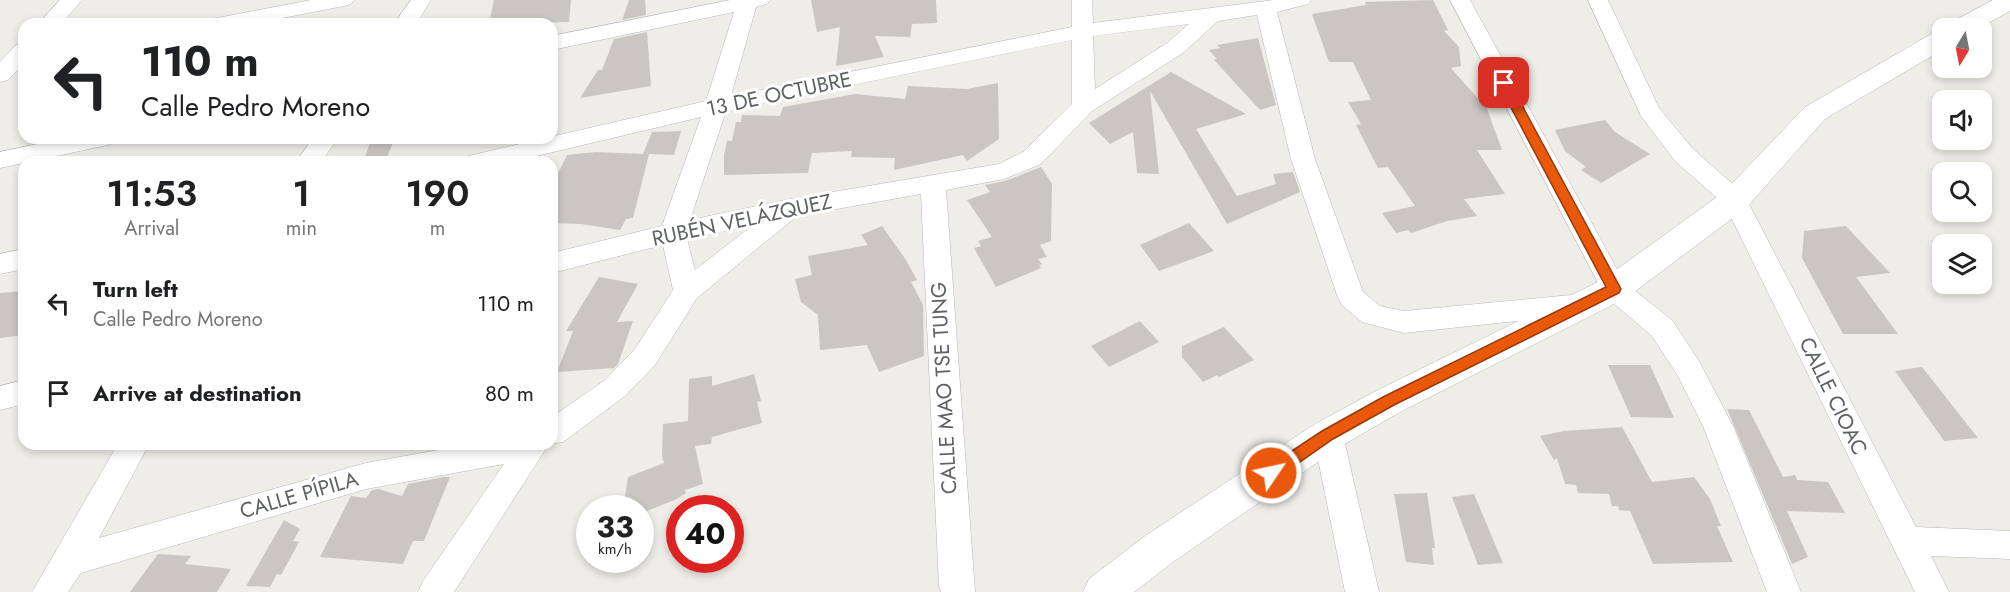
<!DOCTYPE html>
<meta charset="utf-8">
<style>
:root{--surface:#fff;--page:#f2f2f2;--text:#202124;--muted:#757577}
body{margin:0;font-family:Jost,sans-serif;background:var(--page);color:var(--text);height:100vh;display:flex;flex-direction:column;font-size:22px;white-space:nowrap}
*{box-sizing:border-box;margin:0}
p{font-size:20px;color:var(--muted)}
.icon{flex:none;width:33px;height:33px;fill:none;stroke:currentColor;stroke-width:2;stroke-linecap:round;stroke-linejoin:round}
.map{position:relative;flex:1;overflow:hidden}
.panel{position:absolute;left:18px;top:156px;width:540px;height:294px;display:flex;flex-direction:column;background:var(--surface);border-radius:18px;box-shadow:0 3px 9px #0003}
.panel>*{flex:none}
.banner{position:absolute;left:18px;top:18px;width:540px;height:126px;border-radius:18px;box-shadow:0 3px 9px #0003;background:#fff;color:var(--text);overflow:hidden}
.needle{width:39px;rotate:190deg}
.controls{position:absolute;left:1932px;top:18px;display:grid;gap:12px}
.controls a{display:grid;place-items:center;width:60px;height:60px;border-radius:12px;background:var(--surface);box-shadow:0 3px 9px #0003;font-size:30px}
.speed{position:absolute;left:576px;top:495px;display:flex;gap:12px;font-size:30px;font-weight:700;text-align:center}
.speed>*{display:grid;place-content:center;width:78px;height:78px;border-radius:50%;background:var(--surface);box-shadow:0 3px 9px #0003;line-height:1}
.speed small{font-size:15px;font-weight:400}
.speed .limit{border:9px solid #d22;background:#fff;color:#111}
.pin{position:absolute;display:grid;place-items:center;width:51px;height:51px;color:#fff;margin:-26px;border-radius:12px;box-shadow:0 3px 9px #0006}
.me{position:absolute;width:66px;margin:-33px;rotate:56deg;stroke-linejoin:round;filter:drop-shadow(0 0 4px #0008)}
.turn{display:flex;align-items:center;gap:21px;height:126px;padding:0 24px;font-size:27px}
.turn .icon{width:78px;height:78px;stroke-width:2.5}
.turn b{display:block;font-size:42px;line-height:51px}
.eta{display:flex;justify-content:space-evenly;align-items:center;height:102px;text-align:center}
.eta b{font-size:36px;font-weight:600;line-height:42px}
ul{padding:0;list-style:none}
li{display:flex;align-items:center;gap:18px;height:90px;padding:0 24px}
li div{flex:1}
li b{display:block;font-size:22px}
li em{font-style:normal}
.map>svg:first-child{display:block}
</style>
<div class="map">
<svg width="2010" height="592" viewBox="0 0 2010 592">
<rect width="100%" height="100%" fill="#efede7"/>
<path fill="#cac7c3" d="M494 0H571L569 22 489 24Z
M629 0H645L646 15 622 20Z
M811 0H936L937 23 912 24 910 37 875 36 884 57 836 66 840 27 817 32Z
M1433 0 1448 30 1444 31 1459 47 1461 66 1451 68 1487 109 1502 150H1477L1505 194 1464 199 1477 216 1447 221 1411 233 1408 230 1396 233 1382 213 1415 206 1388 167 1378 168 1356 125 1361 124 1348 102 1371 100 1353 62H1329L1312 14 1366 5 1365 2Z
M647 32 651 86 580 98 598 70H602L614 39Z
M1258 38 1276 105 1260 110 1214 60 1217 59 1209 50 1220 48 1217 45Z
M1171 72 1246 114 1196 129 1237 196 1276 184 1273 174 1293 172 1300 192 1227 224 1150 91 1159 174 1137 173 1133 132 1110 144 1089 123Z
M998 83 999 139 967 161 963 155 894 170 895 158 851 157 852 151 812 153 808 173 724 175V155L727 141H732L736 122H741L742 115 780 116 783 107 855 94 905 99 908 86 967 89Z
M1605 120 1615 132 1650 154 1601 183 1581 170 1586 167 1565 151 1555 130Z
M681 131 674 155 649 154 633 218 626 219 620 230 581 224 552 223V186L567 155 596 152 643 154 652 132Z
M372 138H395L385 162H363Z
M1041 167 1052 184 1051 241 1040 245 1047 257 1038 259 1042 264 1039 265 1041 268 996 287 974 248 981 246 978 241 992 237 967 200 990 192 985 185 1005 181Z
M1189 223 1214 251 1159 271 1140 245Z
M882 226 906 260 917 280 911 282 923 305 924 356 879 372 867 345 820 350 818 315 801 302 795 279 812 275 808 256 868 245 861 235Z
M1846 226 1890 273 1856 277 1898 334H1843L1802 258 1804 231Z
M599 277 638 284 617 322 633 321 618 364 614 368 557 372 573 331H566Z
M24 291V335L0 338V293Z
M1140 321 1159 342 1109 367 1091 346Z
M1224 327 1254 360 1219 377 1217 375 1203 382 1182 357V346Z
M1608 365H1650L1674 418 1631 417Z
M1921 367H1922L1978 438 1944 441 1895 371Z
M754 374 761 401 757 402 762 423 712 437 711 444 695 446 703 484 685 490 686 493 677 499 642 513 641 508H623L628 477 664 463 662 457 663 424 688 421 689 379 712 376V386Z
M1727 409 1749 410 1783 477 1795 475 1797 480 1828 482 1845 513 1787 511 1808 557 1792 564Z
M1622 427 1652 482 1694 477 1710 499 1721 526H1717L1733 562 1653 564 1630 511 1619 510 1618 506H1612L1609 494 1578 493 1576 485 1565 484 1557 458 1554 460 1540 436 1564 431Z
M444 477H450L424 541H413L403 564 320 557 351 496 366 498 372 490 378 489 402 496 408 484Z
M1427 493 1435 548H1432L1434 565 1406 562 1394 494Z
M1474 494 1503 563 1478 565 1452 497Z
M284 520 300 529 293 541 299 542 281 575 277 574 270 587 246 586Z
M158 554 191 556 185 564 231 569 217 592H130Z"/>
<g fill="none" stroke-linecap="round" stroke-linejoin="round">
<g stroke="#b4b7ba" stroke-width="1">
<path id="street" d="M60 0H82L61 24H38Z
M311 0H354L351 4 344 6 251 24H206L209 19 217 18Z
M411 0H431L416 24H394Z
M730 0H770L767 4 756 7 731 96 1072 27V0H1092L1093 23 1274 0H1311L1308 4 1277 12 1315 159 1363 292 1380 306 1404 311 1582 294 1592 297 1596 304 1592 311 1582 314 1404 333 1362 322 1342 305 1338 298 1291 159 1257 15 1218 21 1183 53 1092 111 1041 164 1004 179 946 190 975 592H941L939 586 921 194 797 216 697 298 655 365 625 396 563 442 549 444 454 592H418L423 581 504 464 366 489 81 573 68 592H32L118 444H149L99 538 366 463 472 444H552V417L605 380 635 349 673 290 663 245 552 273V253L662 226 701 117 511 162H465L468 156 477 154 706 101 734 12 552 50V36ZM1189 24 1167 43 1095 89 1093 36ZM1072 40V104L1023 152 999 164 791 199 690 220 726 111ZM753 225 695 270 687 239Z
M1450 0H1470L1624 282 1672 320 1699 361 1733 426 1801 592H1767L1703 426 1678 376 1652 336 1605 296Z
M1588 0H1608L1659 108 1693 149 1744 194 1747 200 1916 527 2010 531V559L1931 556 1949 592H1915L1725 205 1675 161 1641 116Z
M24 43V63L8 80 0 82V62L16 45Z
M66 138H115L111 144 103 146 0 168V152Z
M313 138H338L321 162H296Z
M24 249V269L0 274V254Z
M24 380V404L0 410V386Z
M1328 422 1339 426 1343 435 1379 592H1345L1313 435 1317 426Z"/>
</g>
<g stroke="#b3b6ba" stroke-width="1">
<path id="secondary" d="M1993 0H2010V11L1979 28H1948L1952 22Z
M1942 31V50L1825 119 1746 208 1626 298 1402 411 1341 446 1173 562 1134 592H1083L1089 579 1145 536 1315 424 1376 391 1602 280 1724 192 1805 107 1933 33Z"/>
</g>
<use href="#street" fill="#fff" fill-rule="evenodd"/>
<use href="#secondary" fill="#fff" fill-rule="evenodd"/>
</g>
<path fill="#ea580c" stroke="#983908" stroke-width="1.5" d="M1504 79 1510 83 1621 289 1619 293 1394 405 1333 439 1277 478 1271 480 1266 478 1264 473 1266 468 1322 431 1383 397 1606 287 1498 83Z"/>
<g text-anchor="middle" stroke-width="6" stroke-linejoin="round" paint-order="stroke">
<g font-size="21" fill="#5e6265" stroke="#fff">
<text transform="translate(779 94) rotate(-12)" y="7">13 DE OCTUBRE</text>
<text transform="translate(742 220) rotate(-12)" y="7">RUBÉN VELÁZQUEZ</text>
<text transform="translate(944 388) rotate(-93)" y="7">CALLE MAO TSE TUNG</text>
<text transform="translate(1833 396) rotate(64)" y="7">CALLE CIOAC</text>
<text transform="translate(299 495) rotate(-16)" y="7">CALLE PÍPILA</text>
</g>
</g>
</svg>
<div class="controls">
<a><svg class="needle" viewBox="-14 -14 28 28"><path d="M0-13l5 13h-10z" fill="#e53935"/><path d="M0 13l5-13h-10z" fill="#757577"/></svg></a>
<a><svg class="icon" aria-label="sound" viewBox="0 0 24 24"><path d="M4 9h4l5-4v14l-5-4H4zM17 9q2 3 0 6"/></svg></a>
<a><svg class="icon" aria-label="search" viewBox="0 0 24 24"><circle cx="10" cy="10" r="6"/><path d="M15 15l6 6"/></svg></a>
<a><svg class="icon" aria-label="layers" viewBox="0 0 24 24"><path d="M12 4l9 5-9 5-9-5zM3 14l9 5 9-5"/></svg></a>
</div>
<div class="speed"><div>33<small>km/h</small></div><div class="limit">40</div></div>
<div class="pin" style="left:1504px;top:83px;background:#d93025"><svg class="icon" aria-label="arrive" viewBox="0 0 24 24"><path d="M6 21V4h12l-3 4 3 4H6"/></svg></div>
<svg class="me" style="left:1271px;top:473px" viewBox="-20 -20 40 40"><circle r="17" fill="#ea580c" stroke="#fff" stroke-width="3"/><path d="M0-11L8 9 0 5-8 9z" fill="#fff"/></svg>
<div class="banner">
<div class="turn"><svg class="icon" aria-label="left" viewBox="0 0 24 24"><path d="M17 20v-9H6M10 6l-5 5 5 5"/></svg><div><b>110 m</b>Calle Pedro Moreno</div></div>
</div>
<section class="panel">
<div class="eta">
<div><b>11:53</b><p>Arrival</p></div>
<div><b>1</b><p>min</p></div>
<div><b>190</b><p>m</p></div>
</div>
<ul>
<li><svg class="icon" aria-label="left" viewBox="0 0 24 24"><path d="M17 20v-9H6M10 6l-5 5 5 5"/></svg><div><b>Turn left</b><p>Calle Pedro Moreno</p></div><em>110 m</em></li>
<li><svg class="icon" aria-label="arrive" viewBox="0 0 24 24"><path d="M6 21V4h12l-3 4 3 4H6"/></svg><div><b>Arrive at destination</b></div><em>80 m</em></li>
</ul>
</section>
</div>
